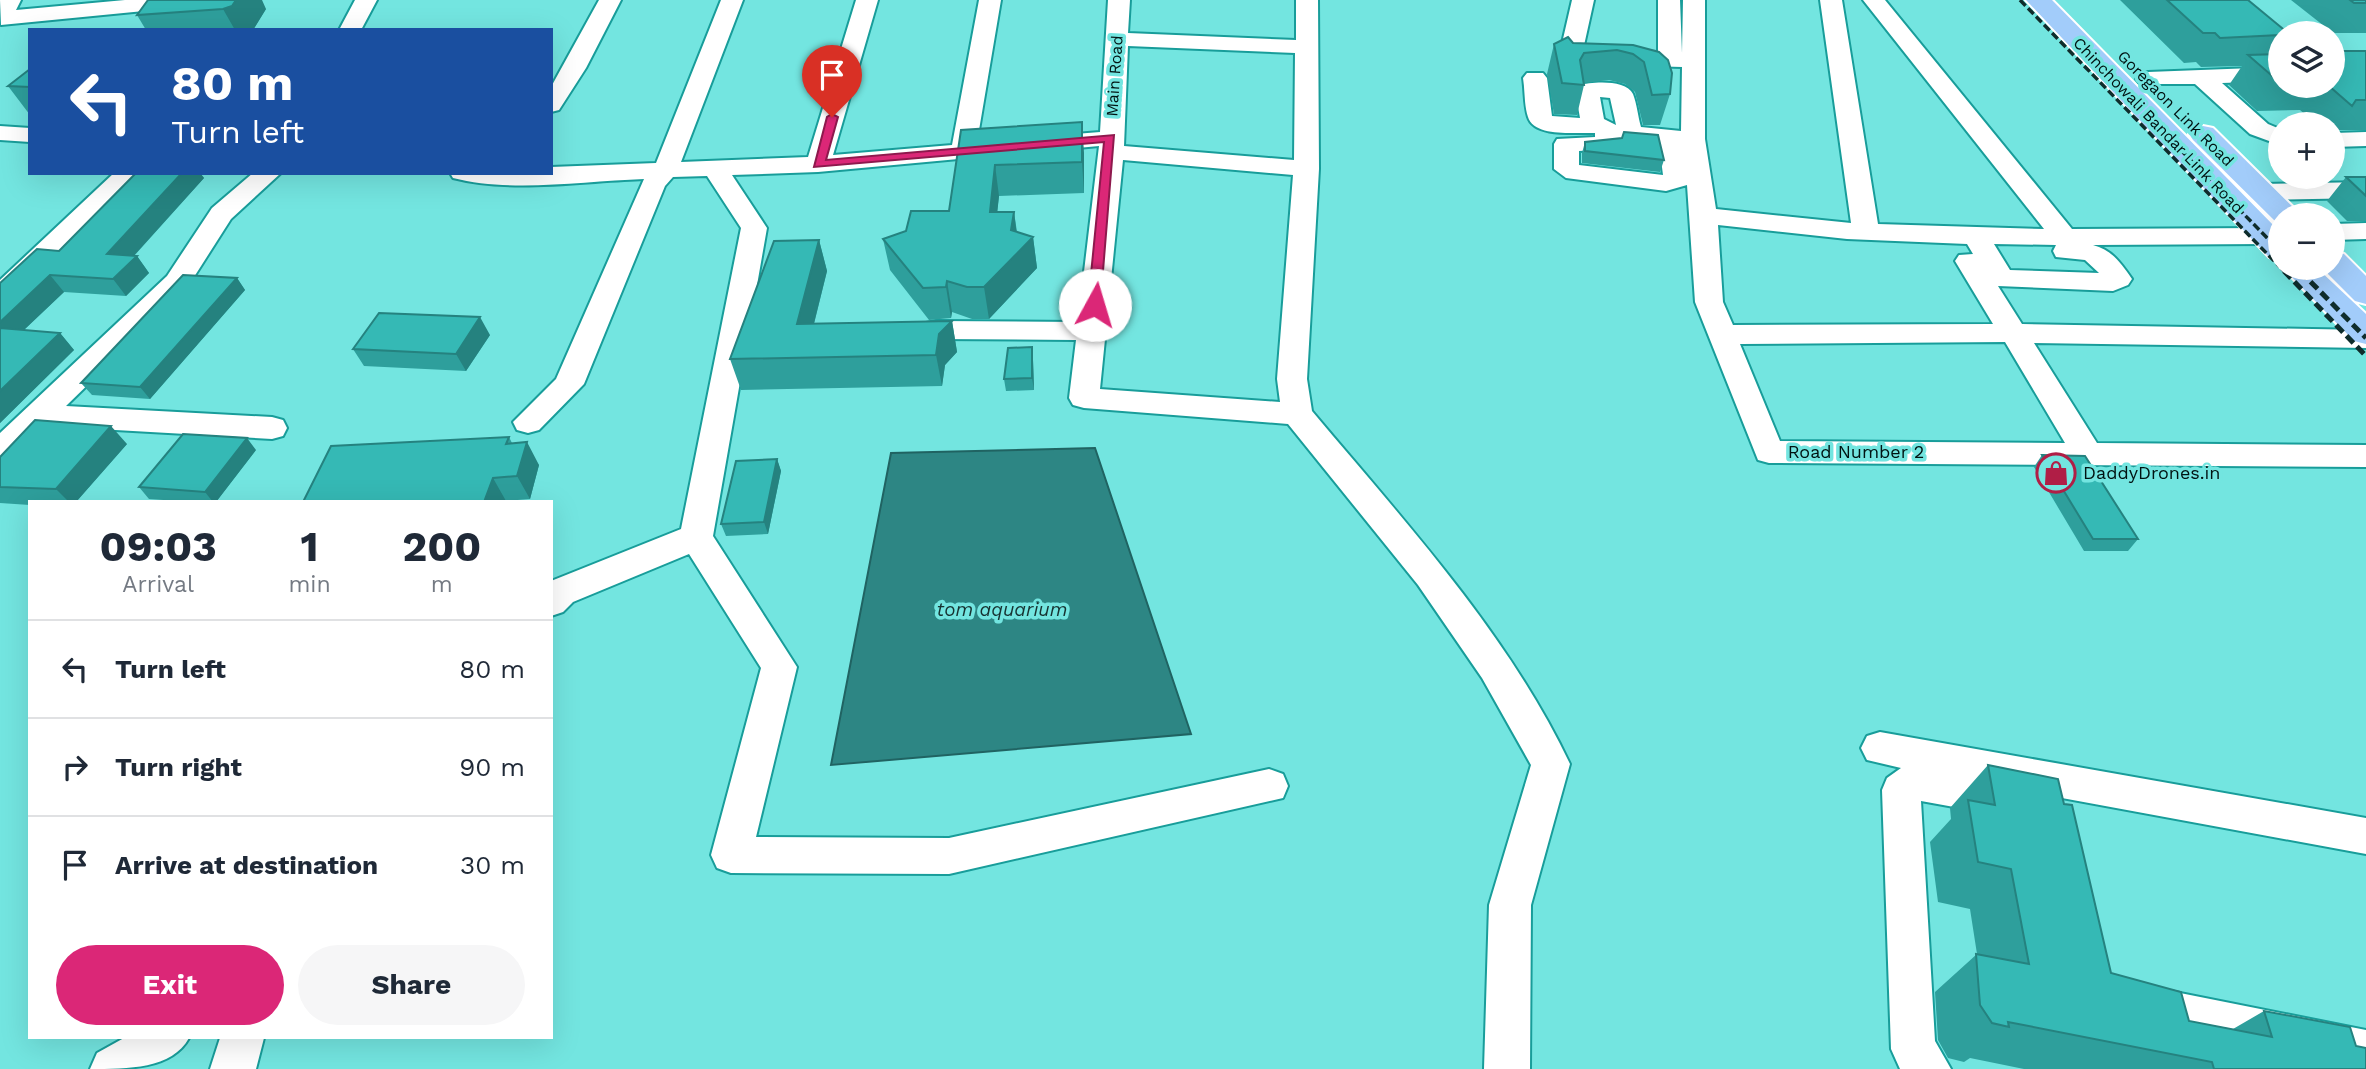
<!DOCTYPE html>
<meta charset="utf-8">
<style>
:root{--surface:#fff;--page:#f6f6f7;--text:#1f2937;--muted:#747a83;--line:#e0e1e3;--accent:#db2777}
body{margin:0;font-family:"Work Sans",sans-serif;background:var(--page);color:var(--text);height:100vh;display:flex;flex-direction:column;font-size:26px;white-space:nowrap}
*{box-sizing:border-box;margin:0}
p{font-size:23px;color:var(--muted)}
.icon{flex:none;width:38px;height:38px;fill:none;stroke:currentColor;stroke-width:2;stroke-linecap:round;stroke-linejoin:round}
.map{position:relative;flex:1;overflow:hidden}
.panel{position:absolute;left:28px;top:500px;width:525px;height:539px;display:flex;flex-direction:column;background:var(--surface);border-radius:0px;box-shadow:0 7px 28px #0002}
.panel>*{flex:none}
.guide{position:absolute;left:28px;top:28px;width:525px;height:147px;border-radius:0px;box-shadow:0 7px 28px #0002;background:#1a4fa0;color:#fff;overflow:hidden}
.controls{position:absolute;left:2268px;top:21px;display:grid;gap:14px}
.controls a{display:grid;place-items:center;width:77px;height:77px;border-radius:50%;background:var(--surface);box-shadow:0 7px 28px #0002;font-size:35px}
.pin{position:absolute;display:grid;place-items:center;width:60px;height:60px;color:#fff;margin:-72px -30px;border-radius:50% 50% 50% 0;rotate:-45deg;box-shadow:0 0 7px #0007}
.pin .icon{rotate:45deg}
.me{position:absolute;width:77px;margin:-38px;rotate:6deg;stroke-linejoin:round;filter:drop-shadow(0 0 5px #0008)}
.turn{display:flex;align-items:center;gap:24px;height:147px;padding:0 28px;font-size:32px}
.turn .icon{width:91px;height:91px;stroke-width:2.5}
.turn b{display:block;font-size:49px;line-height:60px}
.eta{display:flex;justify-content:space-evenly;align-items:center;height:119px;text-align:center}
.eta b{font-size:42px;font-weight:700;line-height:49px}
.action{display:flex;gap:14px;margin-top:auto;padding:14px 28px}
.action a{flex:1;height:80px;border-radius:42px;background:var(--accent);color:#fff;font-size:28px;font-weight:700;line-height:80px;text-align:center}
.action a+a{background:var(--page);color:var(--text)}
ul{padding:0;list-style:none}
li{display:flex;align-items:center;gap:21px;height:98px;padding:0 28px;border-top:2px solid var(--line)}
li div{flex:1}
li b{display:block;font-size:26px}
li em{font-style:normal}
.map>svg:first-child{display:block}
</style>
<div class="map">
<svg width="2366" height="1069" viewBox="0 0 2366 1069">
<rect width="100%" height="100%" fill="#73e5e0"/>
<path fill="#2d8684" stroke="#206362" stroke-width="2" d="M1095 448 1191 734 831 765 891 453Z"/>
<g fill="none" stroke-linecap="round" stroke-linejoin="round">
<g stroke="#189d9a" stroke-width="4">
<path id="minor" d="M0 0H21L16 10 125 0H206L195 6 1 25Z
M355 0H377L361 30H339Z
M599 0H621L586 68 559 110 551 112V87Z
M721 0H743L681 162 808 157 856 0H878L833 155 952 145 979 0H1001L977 142 1100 132 1108 0H1130L1128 33 1296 40V0H1318L1319 169 1307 379 1312 411C1405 522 1507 632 1570 764L1531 905 1530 1069H1484L1489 905 1531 765 1482 678 1418 585 1288 424 1084 408 1073 405 1069 398 1076 340 936 339 926 337 922 330 926 323 936 321 1078 322 1099 146 818 172 732 175 767 228 713 536 797 667 756 837 949 838 1269 769 1283 774 1288 786 1283 798 949 874 731 873 717 868 711 855 761 668 689 554 573 602 563 612 551 616V581L681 529 741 228 707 176 673 177 665 186 584 384 539 430 528 433 517 430 513 422 556 379 644 179C584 181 511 193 453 178L450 173H551V167L656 163ZM1128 46 1295 53 1294 160 1124 146ZM1123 160 1293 175 1277 379 1280 402 1100 389Z
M1572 0H1594L1583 50 1658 52V0H1680L1682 53 1683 0H1705V139L1716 209 1851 223 1820 0H1842L1878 224 2044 229 1863 0H1885L2072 229 2266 228 2275 230 2279 236 2275 242 2266 244 2093 245C2112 250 2121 263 2132 279L2128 285 2113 291 1998 286 2022 324 2366 330V348L2034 343 2097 443 2366 445V467L1769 463 1758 460 1695 302 1687 185 1666 191 1566 178 1554 169V144L1557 139 1595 137V133C1578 132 1534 138 1528 117 1524 105 1525 90 1523 78L1527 73H1543L1547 78 1552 116 1580 118 1575 90 1579 85C1592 82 1626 79 1633 94 1637 104 1638 117 1641 127L1681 131 1682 67 1577 64 1569 62 1560 52ZM1600 97 1610 98 1616 125 1604 119ZM1619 140 1659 144 1663 175 1579 165V151L1616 149ZM1718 225 1847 239 1967 244 1973 254 1959 255 1955 261 1993 324 1733 325 1723 302ZM1994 244 2056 245 2053 251 2056 257 2085 260 2099 273 2010 270ZM2005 342 2065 443 1780 441 1740 344Z
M2280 67V81L2222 83 2268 124 2280 129V145L2250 134 2195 84H2140L2136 79 2140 74 2148 72Z
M0 126 30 128V142L0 140Z
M2366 132V146L2333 147V133Z
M114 173H141L10 302 0 305V280Z
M253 173H281L231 219 187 288 66 406 272 417 283 420 287 428 283 436 272 439 45 426 11 459 0 462V433L167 276 212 208Z
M2366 182V198L2262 200 2253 197 2249 192 2253 187 2262 184Z
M2366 223V239L2333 240V224Z
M1880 732 2366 818V854L2024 791 2029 800 2023 812 2009 817 1921 801 1935 1041 1951 1069H1900L1891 1049 1882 790 1887 778 1901 768 1867 760 1861 748 1867 736Z
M2145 986 2366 1030V1069H2339L2145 1030 2130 1023 2123 1008 2130 993Z
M124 1038H189C172 1069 128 1069 90 1069L97 1053Z
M220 1038H264L256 1069H210Z"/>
</g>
<g stroke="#fff" stroke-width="4">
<path id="primary" d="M2026 0H2052L2280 232V259L2269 257Z
M2203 126 2213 128 2301 215H2280V223L2275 221 2193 140 2189 134 2193 128Z
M2333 251 2344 254 2366 276V304L2355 301 2322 268H2333Z
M2283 268H2317L2366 314V344L2354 341Z"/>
</g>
<use href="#minor" fill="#fff" fill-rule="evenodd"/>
<use href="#primary" fill="#a2ccfa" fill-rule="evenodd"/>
<path stroke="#0f2d2c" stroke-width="3.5" stroke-dasharray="8 3.5" stroke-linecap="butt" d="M2020 0 2280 267
M2173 142 2280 251
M2281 268 2286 273
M2297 268 2302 273"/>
<path stroke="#0f2d2c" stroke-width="5" stroke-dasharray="10 5" stroke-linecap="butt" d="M2284 271 2366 356
M2300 271 2366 338"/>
</g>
<path fill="#2e9f9c" d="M148 0 266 9 253 30H146L137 15Z
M2120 0H2248L2280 33V50L2277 54H2280V86H2333L2366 51V130H2334L2333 132V124H2316L2300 110 2257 111 2229 85 2242 66 2201 67 2196 62 2184 63Z
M2291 0H2366V33H2333Z
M1573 43 1633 45 1670 94 1660 125H1643L1635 92 1625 84 1609 80 1584 83V85L1577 115 1554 114 1547 74 1554 44Z
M30 69V115L8 86Z
M961 130 1084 153V193L999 196 997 212H1014L1017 232 1033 237 1037 268 989 319H972L952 312 951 318 929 320 890 270 883 239 906 231 949 211Z
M1622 138 1664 160 1660 172 1582 163V153L1585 142Z
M136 173H200L204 178 134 256H137L149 273 126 296 64 292 24 330 60 333 74 350 0 423V283L59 251Z
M2346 177H2366V221H2347L2327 201Z
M819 240 827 271 814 324 952 321 957 352 945 365 942 386 741 390 730 359Z
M237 278 245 290 150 399 92 395 81 383Z
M490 335 466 371 364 366 353 349Z
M1033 360 1034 390 1006 391 1004 379Z
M509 437 512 443 539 465 530 499 506 501 505 502H303Z
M127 444 76 502H30V505L0 503V457Z
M256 450 216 502H192L149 499 139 487Z
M2042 455 2138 539 2128 551H2084L2034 467Z
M777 459 781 471 768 534 726 536 721 524Z
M1988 765 2064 804 2111 973 2189 1021 2233 1029 2264 1011 2356 1046 2366 1069H2024L1970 1058 1964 1062 1948 1058 1938 1040 1935 992 1977 954 1970 909 1938 902 1930 842 1951 819 1950 808Z"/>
<path fill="#25827f" d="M236 0H262L266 9 253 30H235L223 9Z
M1082 122 1084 153V193L1082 162Z
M995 165 999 196 994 243 990 212Z
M182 173H200L204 178 120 271 107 254Z
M1014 212 1018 244 1033 237 1037 268 989 319 984 287 1011 230Z
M819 240 827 271 806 355 797 324Z
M137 256 149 273 126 296 113 279Z
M50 275 64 292 9 344 0 334V322Z
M237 278 245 290 150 399 140 387Z
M947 281 952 312 951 318 946 287Z
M480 317 490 335 466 371 456 354Z
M952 321 957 352 945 365 942 386 936 355 939 334Z
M60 333 74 350 0 423V391Z
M1032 347 1033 360 1034 390 1032 378Z
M111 426 127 444 76 502H69L56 489Z
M247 438 256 450 216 502H213L205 492Z
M527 442 539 465 530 499 517 476Z
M777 459 781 471 768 534 764 522Z
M493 478 506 501 505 502H484Z"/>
<path fill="#35b9b5" stroke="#25827f" stroke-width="2" d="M148 0H236L232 6 223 9 137 15Z
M2167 0H2248L2288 33H2280V35L2220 38 2215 33H2203Z
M2350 0H2366V3H2354Z
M1568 37 1573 43 1633 45 1659 52 1668 60 1672 73 1670 94 1652 95 1644 62 1633 54 1617 50 1584 53 1580 60 1584 85 1562 83 1554 44Z
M2333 51H2366V100H2356L2352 106 2329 86H2333Z
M2280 54V81H2278L2248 55Z
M30 69V87L8 86Z
M1082 122V162L995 165 990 212H1014L1011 230 1033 237 984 287H967L947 281 946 287 923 288 883 239 906 231 911 211H949L961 130Z
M1624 132 1658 135 1664 160 1585 151V142L1622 138Z
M136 173H182L107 254 137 256 113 279 50 275 0 322V283L37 249 59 251Z
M2346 177H2366V196Z
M819 240 797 324 952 321 939 334 936 355 730 359 774 241Z
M183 275 237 278 140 387 81 383Z
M379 313 480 317 456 354 353 349Z
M0 328 60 333 0 391Z
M1032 347V378L1004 379 1008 348Z
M35 420 111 426 56 489 0 487V457Z
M183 434 247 438 205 492 139 487Z
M509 437 506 444 527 442 517 476 493 478 484 502H303L331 446Z
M2042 455 2085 456 2138 539H2093Z
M777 459 764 522 721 524 736 461Z
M1988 765 2058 779 2064 804 2072 805 2111 973 2181 992 2189 1021 2272 1037 2264 1011 2350 1027 2356 1046 2366 1048V1069H2214L2212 1062 2008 1022 2009 1027 1992 1023 1980 1005 1976 954 2029 964 2011 869 1978 862 1968 800 1995 805Z"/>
<path fill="#db2777" stroke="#8e194d" stroke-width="2" d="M832 114 838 117 826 160 1114 135 1100 308 1088 305 1104 142 814 167 827 117Z"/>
<defs>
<g id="shop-ring" transform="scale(2.0125)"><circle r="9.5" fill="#73e5e0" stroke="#b01e46" stroke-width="1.5"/><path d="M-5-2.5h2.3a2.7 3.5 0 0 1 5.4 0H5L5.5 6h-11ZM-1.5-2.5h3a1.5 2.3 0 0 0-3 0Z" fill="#b01e46"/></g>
</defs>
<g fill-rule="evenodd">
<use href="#shop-ring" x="2056" y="473"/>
</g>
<g text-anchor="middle" stroke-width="7" stroke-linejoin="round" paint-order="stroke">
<g font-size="16" fill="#001211" stroke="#73e5e0">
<text transform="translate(1114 76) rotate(-86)" y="6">Main Road</text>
<text transform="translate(2176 108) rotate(45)" y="6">Goregaon Link Road</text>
<text transform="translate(2159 125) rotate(46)" y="6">Chinchowali Bandar Link Road</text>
</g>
<g font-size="18" fill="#001211" stroke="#73e5e0">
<text x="1856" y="458">Road Number 2</text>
</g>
<g font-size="18" fill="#001211" stroke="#73e5e0" text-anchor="start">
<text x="2083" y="479">DaddyDrones.in</text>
</g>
<g font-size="19" font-style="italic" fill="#173231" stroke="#73e5e0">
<text x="1002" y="616">tom aquarium</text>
</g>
</g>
</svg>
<div class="controls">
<a><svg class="icon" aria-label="layers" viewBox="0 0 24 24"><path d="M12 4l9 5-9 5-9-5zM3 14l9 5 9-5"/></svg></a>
<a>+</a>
<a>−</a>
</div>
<div class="pin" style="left:832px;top:117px;background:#d93025"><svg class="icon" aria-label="arrive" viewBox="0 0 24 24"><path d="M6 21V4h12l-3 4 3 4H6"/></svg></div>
<svg class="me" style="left:1095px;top:305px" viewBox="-20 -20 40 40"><circle r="19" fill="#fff"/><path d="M0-13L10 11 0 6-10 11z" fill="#db2777"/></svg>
<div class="guide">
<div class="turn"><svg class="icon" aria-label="left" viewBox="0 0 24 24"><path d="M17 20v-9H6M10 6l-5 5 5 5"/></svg><div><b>80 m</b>Turn left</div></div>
</div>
<section class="panel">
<div class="eta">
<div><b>09:03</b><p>Arrival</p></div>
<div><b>1</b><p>min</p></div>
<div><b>200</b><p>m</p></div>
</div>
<ul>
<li><svg class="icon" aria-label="left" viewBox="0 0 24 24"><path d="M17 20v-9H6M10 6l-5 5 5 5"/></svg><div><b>Turn left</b></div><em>80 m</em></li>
<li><svg class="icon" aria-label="right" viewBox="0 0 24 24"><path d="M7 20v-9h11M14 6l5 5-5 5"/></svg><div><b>Turn right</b></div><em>90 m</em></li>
<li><svg class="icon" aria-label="arrive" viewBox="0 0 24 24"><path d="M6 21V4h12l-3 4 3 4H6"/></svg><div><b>Arrive at destination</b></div><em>30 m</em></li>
</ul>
<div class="action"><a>Exit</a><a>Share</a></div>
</section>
</div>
